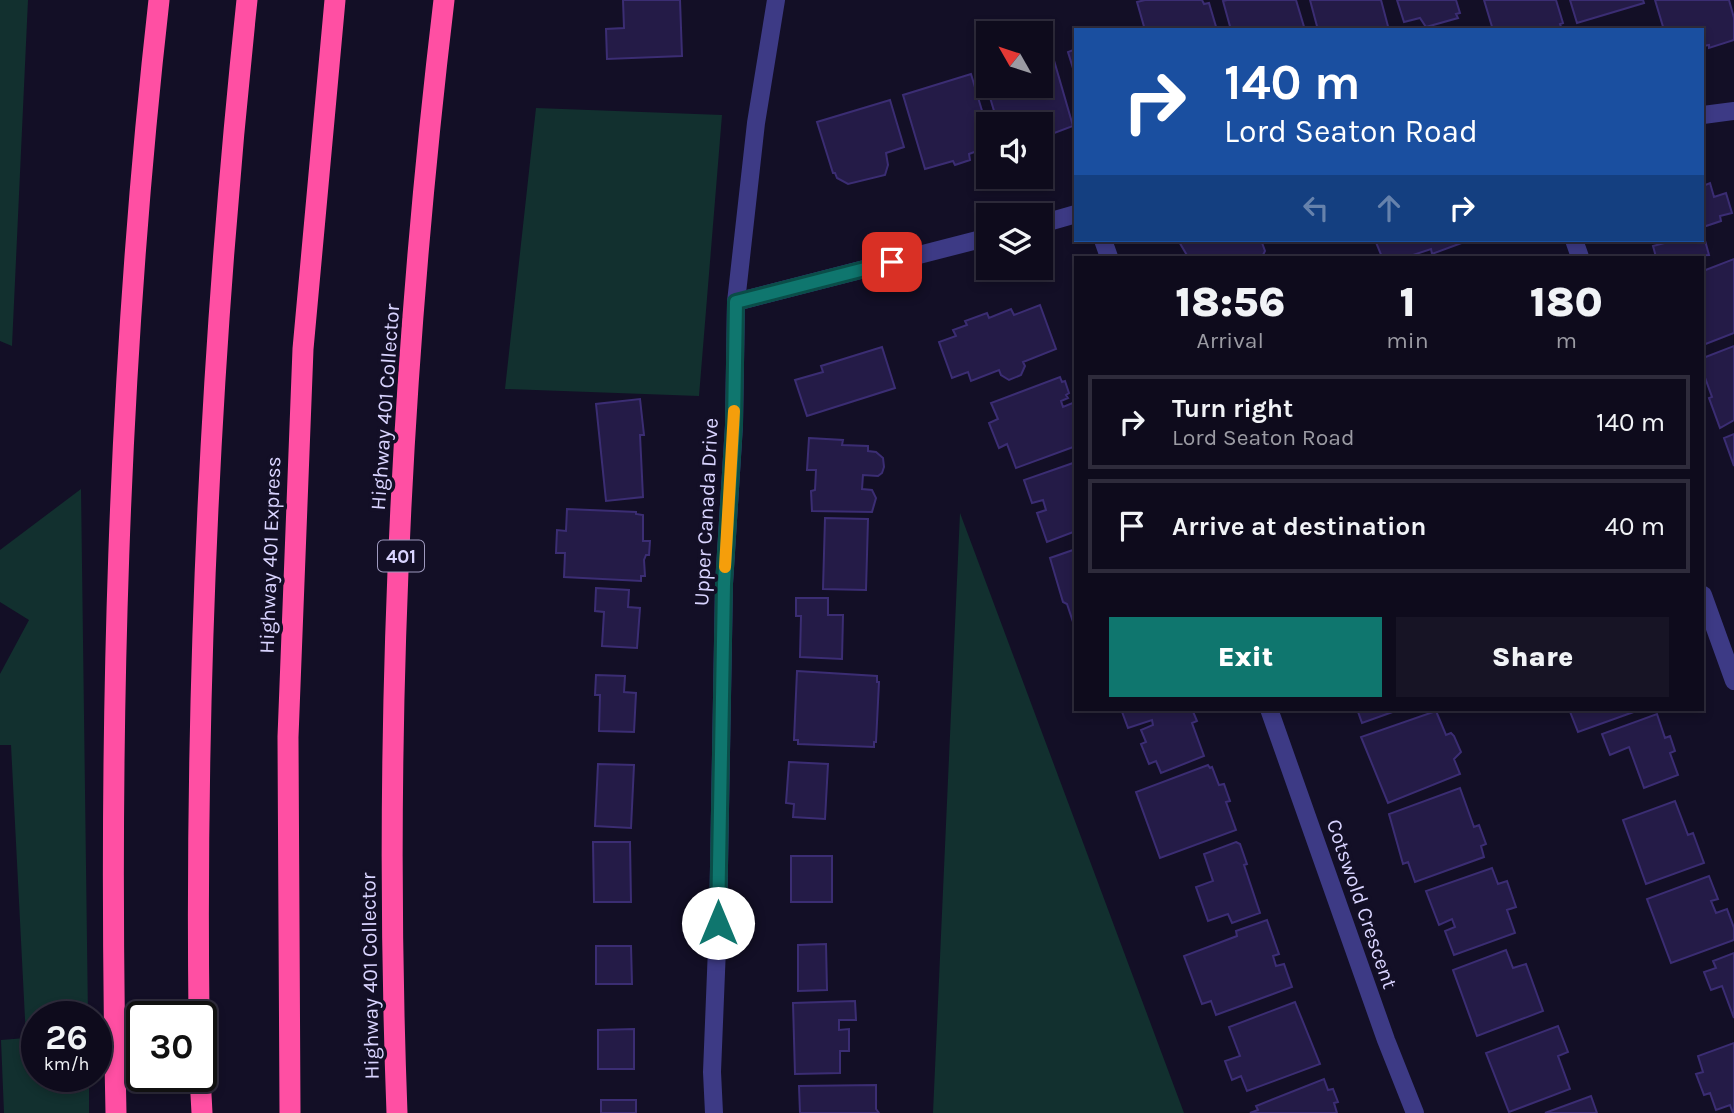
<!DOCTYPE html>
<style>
:root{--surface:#0e0b1c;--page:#171425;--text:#f1f3f6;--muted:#9b9ba3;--line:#2e2b3b;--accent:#0f766e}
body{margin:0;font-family:Karla,sans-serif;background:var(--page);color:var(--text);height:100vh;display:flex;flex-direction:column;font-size:26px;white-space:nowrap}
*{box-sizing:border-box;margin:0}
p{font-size:23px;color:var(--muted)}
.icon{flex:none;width:38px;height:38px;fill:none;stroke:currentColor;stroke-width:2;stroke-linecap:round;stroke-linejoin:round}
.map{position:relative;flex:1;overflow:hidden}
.sheet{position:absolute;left:1074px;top:256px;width:630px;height:455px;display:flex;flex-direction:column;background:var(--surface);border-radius:0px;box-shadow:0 4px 10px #0003,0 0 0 2px var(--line)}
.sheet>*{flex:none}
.top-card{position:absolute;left:1074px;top:28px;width:630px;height:214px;border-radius:0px;box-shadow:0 4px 10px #0003,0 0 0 2px var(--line);background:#1a4fa0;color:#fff;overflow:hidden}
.needle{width:46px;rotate:309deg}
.fabs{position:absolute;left:976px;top:21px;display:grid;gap:14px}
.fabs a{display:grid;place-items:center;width:77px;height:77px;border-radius:0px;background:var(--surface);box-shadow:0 4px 10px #0003,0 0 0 2px var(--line);font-size:35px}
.speed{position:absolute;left:21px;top:1001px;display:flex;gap:14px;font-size:35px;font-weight:700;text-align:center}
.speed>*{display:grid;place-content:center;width:91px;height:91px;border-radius:50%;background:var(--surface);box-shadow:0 4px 10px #0003,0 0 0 2px var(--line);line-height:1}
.speed small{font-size:18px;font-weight:400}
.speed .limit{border:4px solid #111;border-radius:10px;background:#fff;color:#111}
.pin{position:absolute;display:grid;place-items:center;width:60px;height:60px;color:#fff;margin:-30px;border-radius:14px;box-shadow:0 4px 10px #0006}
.me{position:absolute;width:77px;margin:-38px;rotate:0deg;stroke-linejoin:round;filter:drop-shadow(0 0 5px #0008)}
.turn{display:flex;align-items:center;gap:24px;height:147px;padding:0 35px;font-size:32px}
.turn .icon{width:91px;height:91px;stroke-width:2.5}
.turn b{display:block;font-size:49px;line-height:60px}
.lanes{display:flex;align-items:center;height:66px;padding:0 35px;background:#0003;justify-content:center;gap:35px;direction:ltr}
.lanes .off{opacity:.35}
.eta{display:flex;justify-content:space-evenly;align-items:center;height:119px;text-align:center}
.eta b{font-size:42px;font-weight:800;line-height:49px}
.action{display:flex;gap:14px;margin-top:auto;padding:14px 35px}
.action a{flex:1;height:80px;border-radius:0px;background:var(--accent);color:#fff;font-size:28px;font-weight:800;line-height:80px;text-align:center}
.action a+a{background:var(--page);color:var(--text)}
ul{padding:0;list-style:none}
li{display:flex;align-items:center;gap:21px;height:94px;margin:0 14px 10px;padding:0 21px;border:4px solid var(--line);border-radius:0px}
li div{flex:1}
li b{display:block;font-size:26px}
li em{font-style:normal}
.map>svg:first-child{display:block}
</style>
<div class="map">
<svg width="1734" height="1113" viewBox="0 0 1734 1113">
<rect width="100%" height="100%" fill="#130f26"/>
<path fill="#12302f" d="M0 0H28L12 346 0 341Z
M536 108 722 115 699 396 505 389Z
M81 489 88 1017H37V1076H89V1113H4L1 1040 26 1038 11 745H0V674L29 620 0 602V550Z
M960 513 1184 1113H933Z"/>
<path fill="#241b47" stroke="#3b2d73" stroke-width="2" d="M623 0H680L682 56 607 59 606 29 624 28Z
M1145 0H1202L1204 4 1209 3 1217 30H1145L1137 2Z
M1227 0H1296L1305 30H1231L1223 1Z
M1310 0H1381L1389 30H1318Z
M1397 0H1456L1460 13 1456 14 1458 18 1426 27 1420 18 1404 22Z
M1484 0H1556L1563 23 1560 24 1562 29 1493 30Z
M1570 0H1643L1644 3 1577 23Z
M1655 0H1729L1734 18V40L1709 48V45L1703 46V30H1664Z
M1076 49V78L1068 52Z
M1051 50 1073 126 1041 138V124H998L982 71 989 69V86H1041V53Z
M971 74 989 134 988 154 979 157 977 151 969 154 970 160 955 165 953 161 925 169 903 95Z
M890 100 904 147 886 153 888 165 885 175 848 184 837 178 835 173H833L817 122Z
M1710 183 1714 197 1726 193 1732 213 1720 216 1721 221 1703 227V186Z
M1703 233 1709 255 1656 257 1653 246 1676 240H1703Z
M1178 240H1261L1265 251 1262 257H1188Z
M1375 240H1467V241L1432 254 1431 249 1407 257H1382Z
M1734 259V333L1703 345V271Z
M1040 305 1056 349 1023 362 1025 366 1021 375 1009 380 1001 375 999 370 971 381 968 372 952 378 939 342 956 336 953 330 967 325 965 321 987 313 989 318 1011 309 1014 315Z
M1734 346V420L1720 428 1709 398 1712 397 1703 372V358Z
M882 347 895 388 807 416 795 380 823 372 821 366Z
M1060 377 1062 382 1065 381 1069 393 1066 395 1068 398 1061 401 1063 407 1075 402 1076 405V446L1016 468 1007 444 999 448 989 423 998 419 991 403Z
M640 399 644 435H640L643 497 606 501 596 404Z
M1734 434V466L1724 438Z
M809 438 843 440 842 445 868 446V451L876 452 883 458 884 467 882 473 878 476 863 475 862 489 872 490 876 498 872 512 812 511 811 491 815 490 816 470H807Z
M1076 462V531L1047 542 1037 513 1046 510 1043 500 1032 503 1024 480Z
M567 509 636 512V514L643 515V541H650L649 555H646L644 560 645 576H641V581L564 577 565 553H556L557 530 566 531Z
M825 518 868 519 866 590 823 589Z
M1076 549V621L1073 622 1067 604 1063 602 1050 558Z
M596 588 629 590 628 607 640 608 637 648 602 646 604 612 595 611Z
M796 598H828V615H843L842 659 800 657 801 616H796Z
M797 671 877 676V682H879L876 742H874V747L798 744V740H794Z
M596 675 625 676 624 692 636 693 634 732 599 731 600 695H595Z
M1121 709H1192L1197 721 1192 723 1204 756 1161 773 1156 761 1149 764 1141 744 1146 742 1141 730 1153 725 1152 720 1128 728Z
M1357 709H1401L1362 723Z
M1569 709H1642L1578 732Z
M1436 711 1446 735 1451 733 1454 736 1461 752 1454 759 1460 774 1388 803 1361 737Z
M1657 714 1665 738 1670 736 1675 751 1670 753 1678 775 1644 788 1629 747 1610 755 1602 734Z
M789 762 828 764 825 819 793 817 794 804 786 803Z
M598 764 634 765 631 828 595 826Z
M1208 765 1210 768 1212 767 1219 785 1224 784 1230 801 1226 802 1236 830 1160 858 1136 792Z
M1460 788 1474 827 1479 825 1486 844 1481 846 1484 857 1415 882 1408 862 1403 864 1389 814Z
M1675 801 1688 835 1693 833 1704 863 1646 884 1623 820Z
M593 842H630L631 902H594Z
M1236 842 1240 844 1247 864 1244 865 1260 913 1232 923 1228 914 1208 921 1196 887 1213 881 1204 854Z
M791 856H832V902H791Z
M1492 868 1498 884 1507 881 1516 907 1507 910 1515 933 1454 955 1445 931 1455 927 1452 919 1439 925 1426 891Z
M1709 876 1718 899 1711 901 1716 913 1727 909 1734 928V940L1671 963 1647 899Z
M1267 920 1279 954 1273 956 1276 966 1284 964 1292 987 1216 1015 1211 1001 1202 1004 1184 956 1237 936 1236 931Z
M826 944 827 990 798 991V945Z
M596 946H631L632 984H596Z
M1506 950 1513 968 1526 964 1543 1011 1477 1036 1453 970Z
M1734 953V1018L1722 986 1711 990 1704 972 1716 968 1713 961Z
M855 1001 856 1020H839V1030L849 1029V1051H840V1073L795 1074 793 1003Z
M1295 1002 1320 1064 1247 1091 1241 1076 1232 1080 1225 1061 1240 1056 1229 1027Z
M1558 1026 1568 1052 1558 1056 1570 1089 1509 1112 1486 1053Z
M634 1029V1069H598V1030Z
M1734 1043V1113H1733L1730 1105 1716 1110 1710 1093 1704 1095 1696 1074 1703 1072 1698 1056Z
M1324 1079 1328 1090 1333 1089 1338 1102 1334 1103 1337 1113H1250L1258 1110 1256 1106Z
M876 1085V1109L879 1113H800L799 1086Z
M1591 1096 1597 1113H1545Z
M601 1100H636V1113H601Z"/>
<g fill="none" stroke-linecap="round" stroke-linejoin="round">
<path stroke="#3d3a85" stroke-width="18" d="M1703 115 1734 111
M1041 224 1076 214
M1103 240 1109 257
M1574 240 1580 257
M736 302 989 237
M1703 595 1734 681
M1269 709 1386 1040 1415 1113
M714 1113 712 1072 718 923 724 584 734 425 736 302 756 123 776 0"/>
<path stroke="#ff4fa3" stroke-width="21" d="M199 1017C195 677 211 338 247 0
M200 1076 202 1113
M116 1113C108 741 117 370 159 0
M290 1113 288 737 303 349 335 0
M397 1113C383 742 400 368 444 0"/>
</g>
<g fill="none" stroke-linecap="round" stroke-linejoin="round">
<g stroke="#0a4d48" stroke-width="18">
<path id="route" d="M718 923 724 584 734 425 736 302 892 262"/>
</g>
<use href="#route" stroke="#0f766e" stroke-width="12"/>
<path stroke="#f59e0b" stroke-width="12" d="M725 567 734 411"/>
</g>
<g text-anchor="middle" stroke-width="7" stroke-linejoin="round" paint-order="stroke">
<rect fill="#130f26" stroke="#9e99be" stroke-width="2" x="378" y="540.5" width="46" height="31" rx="5"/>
<g font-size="19" font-weight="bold" fill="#d9d4ff">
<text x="401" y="563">401</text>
</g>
<g font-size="21" fill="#d9d4ff" stroke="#130f26">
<text transform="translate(385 407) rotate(-86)" y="7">Highway 401 Collector</text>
<text transform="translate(706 512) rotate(-87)" y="7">Upper Canada Drive</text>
<text transform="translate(270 555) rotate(-88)" y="7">Highway 401 Express</text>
<text transform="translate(1362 904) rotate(71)" y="7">Cotswold Crescent</text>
<text transform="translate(370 976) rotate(-91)" y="7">Highway 401 Collector</text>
</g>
</g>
</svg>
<div class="fabs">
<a><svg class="needle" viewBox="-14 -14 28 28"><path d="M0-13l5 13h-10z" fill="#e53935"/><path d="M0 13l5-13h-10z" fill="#9b9ba3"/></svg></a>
<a><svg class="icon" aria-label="sound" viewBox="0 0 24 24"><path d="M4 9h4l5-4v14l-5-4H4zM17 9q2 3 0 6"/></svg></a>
<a><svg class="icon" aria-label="layers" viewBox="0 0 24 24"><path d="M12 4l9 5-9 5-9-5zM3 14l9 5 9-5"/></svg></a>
</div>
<div class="speed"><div>26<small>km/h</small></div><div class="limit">30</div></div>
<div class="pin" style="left:892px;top:262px;background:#d93025"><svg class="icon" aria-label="arrive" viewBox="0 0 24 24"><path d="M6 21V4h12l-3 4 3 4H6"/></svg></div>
<svg class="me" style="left:718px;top:923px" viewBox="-20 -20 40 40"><circle r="19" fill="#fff"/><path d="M0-13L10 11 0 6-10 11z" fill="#0f766e"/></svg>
<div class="top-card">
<div class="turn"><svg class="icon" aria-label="right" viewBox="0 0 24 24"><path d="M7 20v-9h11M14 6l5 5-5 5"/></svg><div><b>140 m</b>Lord Seaton Road</div></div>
<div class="lanes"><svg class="icon off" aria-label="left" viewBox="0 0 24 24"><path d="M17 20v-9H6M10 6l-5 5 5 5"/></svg><svg class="icon off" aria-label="ahead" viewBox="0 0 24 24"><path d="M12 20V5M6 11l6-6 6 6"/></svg><svg class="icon" aria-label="right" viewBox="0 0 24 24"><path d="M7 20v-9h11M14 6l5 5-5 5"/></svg></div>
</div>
<section class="sheet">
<div class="eta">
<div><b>18:56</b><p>Arrival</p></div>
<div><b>1</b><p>min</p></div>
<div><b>180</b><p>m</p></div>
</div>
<ul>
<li><svg class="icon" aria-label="right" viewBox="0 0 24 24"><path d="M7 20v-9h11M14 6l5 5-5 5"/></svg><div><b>Turn right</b><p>Lord Seaton Road</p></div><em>140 m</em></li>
<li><svg class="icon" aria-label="arrive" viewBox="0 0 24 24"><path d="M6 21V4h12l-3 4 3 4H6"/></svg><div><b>Arrive at destination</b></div><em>40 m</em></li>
</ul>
<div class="action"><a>Exit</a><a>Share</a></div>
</section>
</div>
